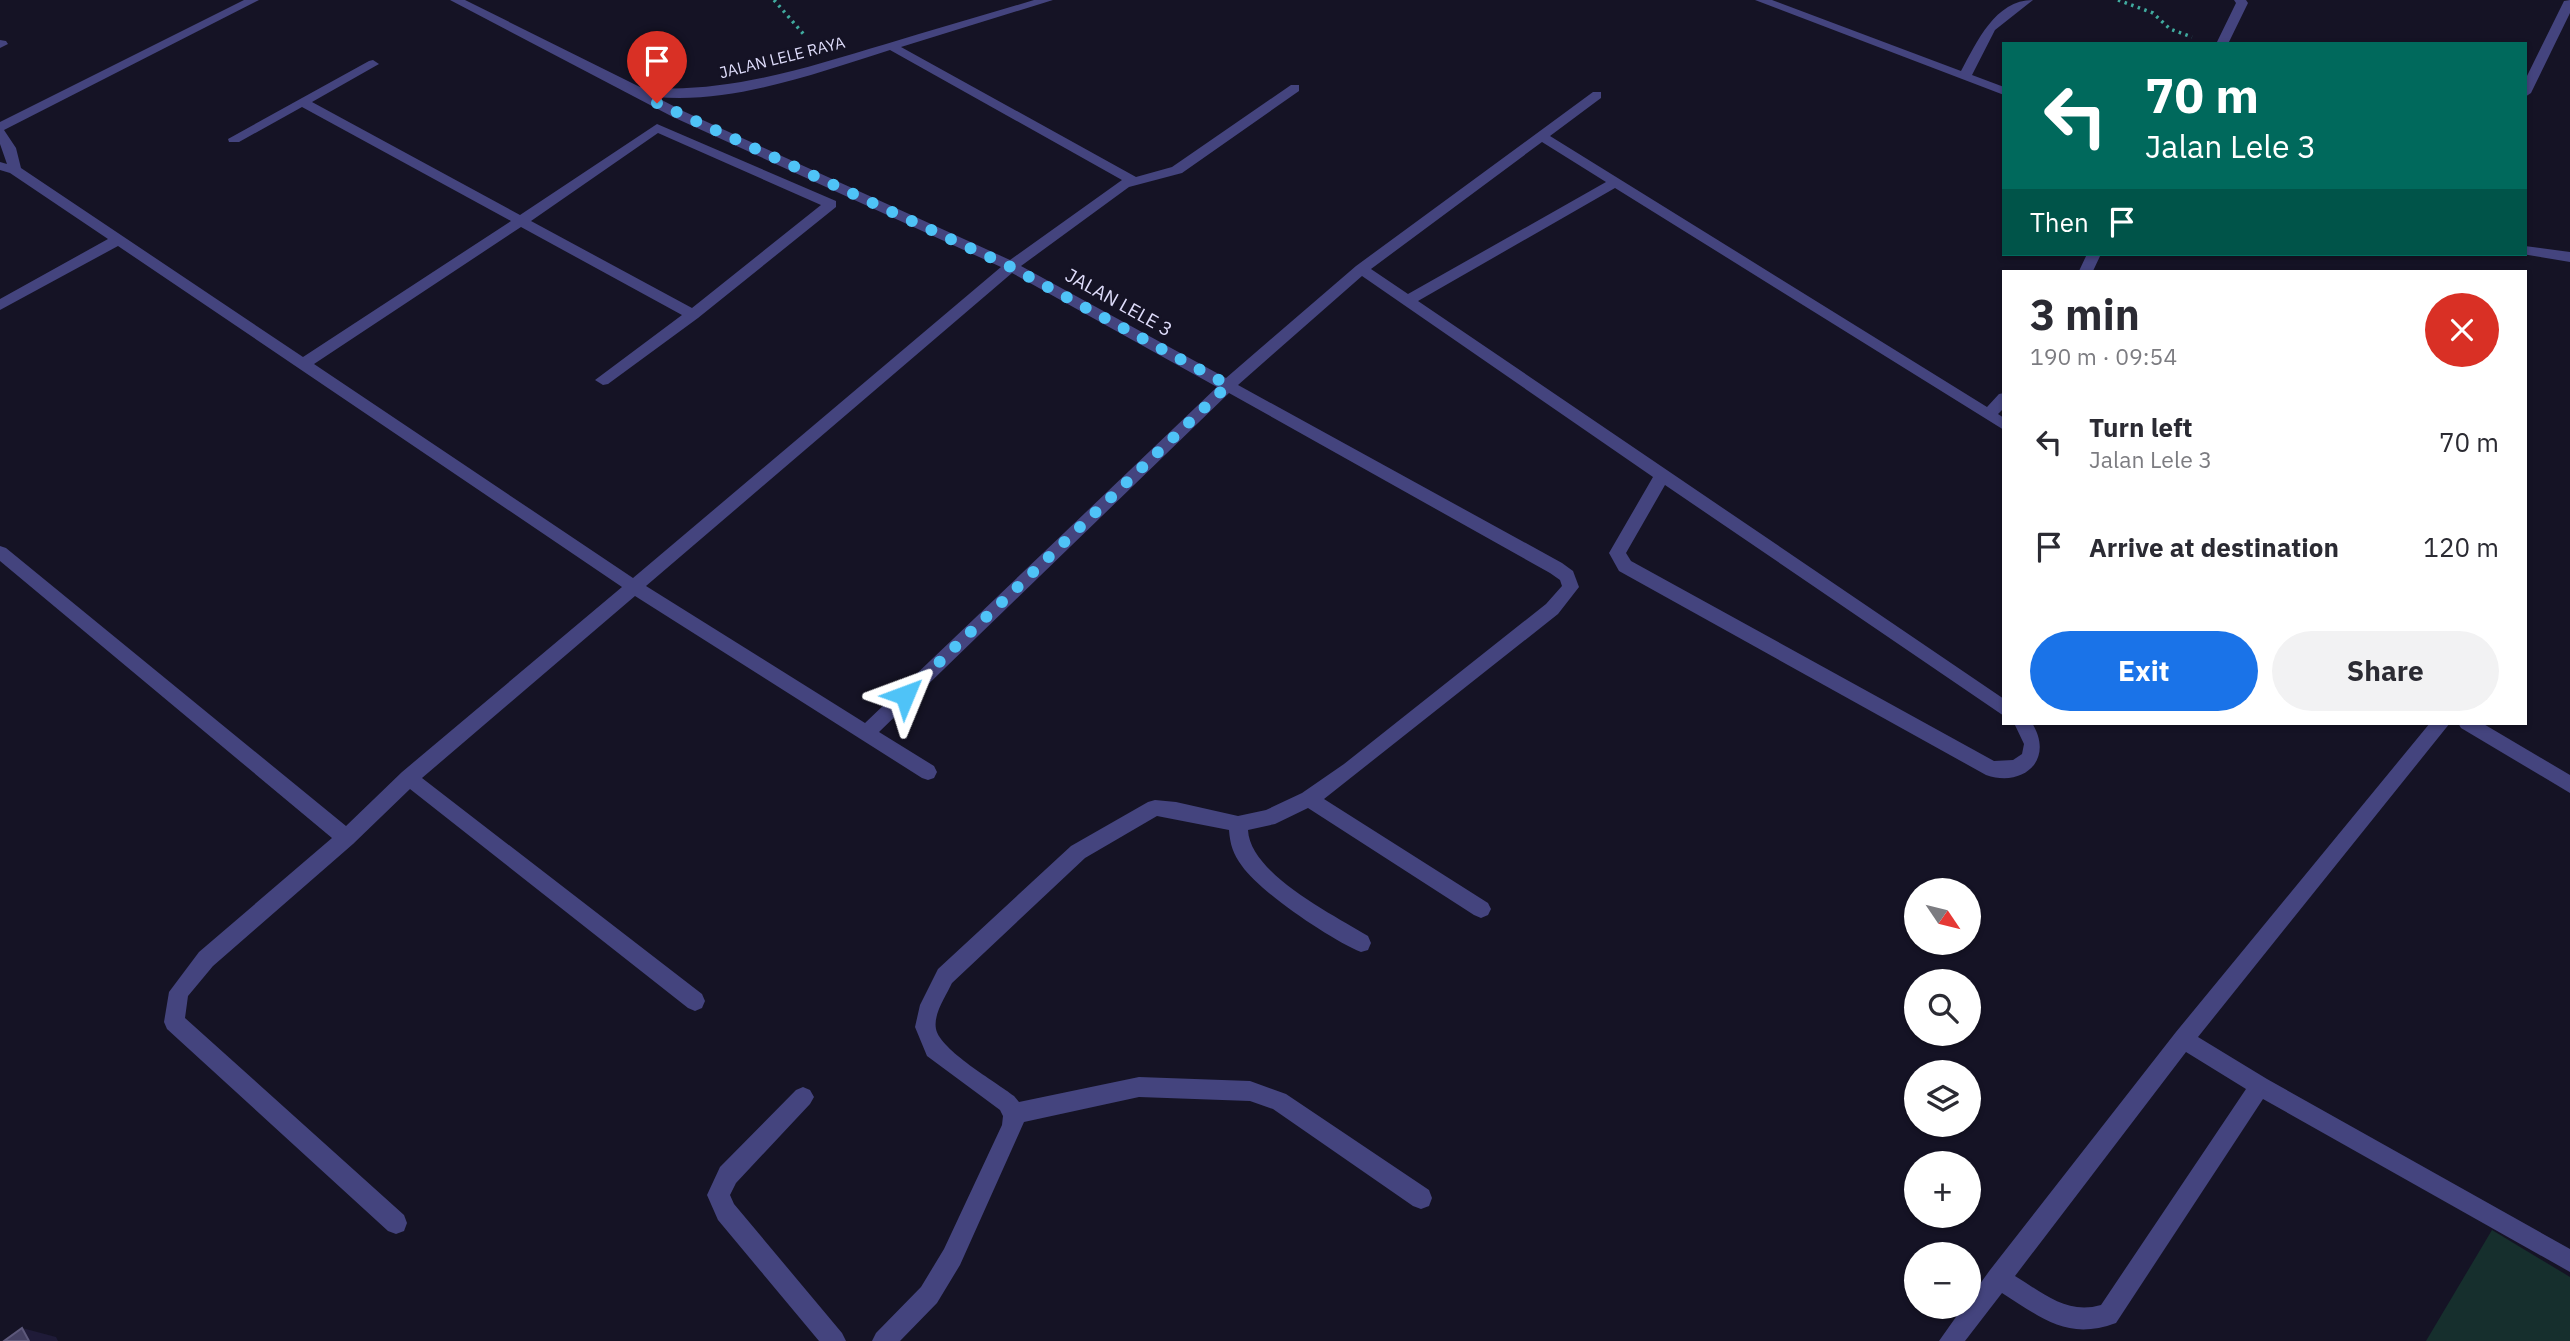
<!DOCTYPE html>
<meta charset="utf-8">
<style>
:root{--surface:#fff;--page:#f2f2f3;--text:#2b2b33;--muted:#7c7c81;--accent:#1a73e8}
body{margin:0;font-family:"IBM Plex Sans",sans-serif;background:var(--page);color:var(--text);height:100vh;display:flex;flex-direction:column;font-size:26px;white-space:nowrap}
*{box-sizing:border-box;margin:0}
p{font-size:23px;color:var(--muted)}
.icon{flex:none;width:38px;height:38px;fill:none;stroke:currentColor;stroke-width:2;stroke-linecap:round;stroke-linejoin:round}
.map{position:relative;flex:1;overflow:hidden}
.details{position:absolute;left:2002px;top:270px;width:525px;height:455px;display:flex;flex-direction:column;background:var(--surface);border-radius:0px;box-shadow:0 2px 5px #0004}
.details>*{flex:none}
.guide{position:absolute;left:2002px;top:42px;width:525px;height:214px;border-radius:0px;box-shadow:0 2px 5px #0004;background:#00695c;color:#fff;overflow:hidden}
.needle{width:46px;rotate:125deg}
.fabs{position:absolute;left:1904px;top:878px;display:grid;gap:14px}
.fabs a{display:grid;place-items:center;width:77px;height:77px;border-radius:50%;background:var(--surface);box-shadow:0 2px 5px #0004;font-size:35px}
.pin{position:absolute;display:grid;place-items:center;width:60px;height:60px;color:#fff;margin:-72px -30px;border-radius:50% 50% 50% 0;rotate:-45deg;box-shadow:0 0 7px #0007}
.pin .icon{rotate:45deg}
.me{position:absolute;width:77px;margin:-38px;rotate:46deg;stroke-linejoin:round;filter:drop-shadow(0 0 5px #0008)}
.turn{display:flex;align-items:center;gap:24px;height:147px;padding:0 28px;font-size:32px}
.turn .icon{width:91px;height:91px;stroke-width:2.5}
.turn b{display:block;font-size:49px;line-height:60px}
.then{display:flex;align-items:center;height:66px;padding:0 28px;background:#0003;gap:14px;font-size:26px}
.round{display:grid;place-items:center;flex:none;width:74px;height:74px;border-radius:37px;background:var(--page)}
.headline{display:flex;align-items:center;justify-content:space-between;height:119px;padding:0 28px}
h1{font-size:42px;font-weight:700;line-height:52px}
.action{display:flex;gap:14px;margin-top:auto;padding:14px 28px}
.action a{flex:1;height:80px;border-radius:42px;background:var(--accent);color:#fff;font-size:28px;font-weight:700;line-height:80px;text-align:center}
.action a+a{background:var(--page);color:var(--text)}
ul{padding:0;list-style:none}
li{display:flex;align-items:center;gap:21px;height:105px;padding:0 28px}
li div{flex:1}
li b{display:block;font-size:26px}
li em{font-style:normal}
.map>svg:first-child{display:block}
.green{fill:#162f2d}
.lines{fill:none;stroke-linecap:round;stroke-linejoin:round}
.path{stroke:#40ab9f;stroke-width:3.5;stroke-dasharray:2.5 4.5;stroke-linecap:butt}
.minor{fill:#44447e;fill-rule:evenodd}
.shaded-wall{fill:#1f1b38}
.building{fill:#454163;stroke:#5d597b;stroke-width:2}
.route{stroke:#4fc3f7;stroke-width:12;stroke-dasharray:0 21.6}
.labels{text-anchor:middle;stroke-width:5;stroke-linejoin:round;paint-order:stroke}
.far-street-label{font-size:16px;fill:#dedcfa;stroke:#151325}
.street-label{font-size:19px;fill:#dedcfa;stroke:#151325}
</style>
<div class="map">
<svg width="2570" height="1341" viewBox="0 0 2570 1341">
<rect width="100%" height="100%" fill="#151325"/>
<path class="green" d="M 2492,1230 L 2570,1277 L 2570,1341 L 2426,1341 Z"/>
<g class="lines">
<path class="path" d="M 774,0 L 806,37
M 2118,0 L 2153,13 L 2170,29 L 2192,37"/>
<path class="minor" d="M 244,0 L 259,0 L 4,130 L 16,148 L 21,168 L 303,357 L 511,221 L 302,107 L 239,142 L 229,142 L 228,139 L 369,61 L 373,60 L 379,64 L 312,102 L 520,215 L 657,124 L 836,201 L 836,207 L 698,318 L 608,384 L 603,385 L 595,380 L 682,315 L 521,227 L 314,364 L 633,578 L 1001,267 L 673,117 L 450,0 L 465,0 L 640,87 C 725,95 805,68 886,44 C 935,29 985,15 1034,0 L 1053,0 L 901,47 L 1136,177 L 1172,167 L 1291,85 L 1299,85 L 1299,91 L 1182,173 L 1129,187 L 1021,266 L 1226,378 L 1356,266 L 1593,92 L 1601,92 L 1601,98 L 1550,136 L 1987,407 L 1999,394 L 2004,393 L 2004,408 L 1998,414 L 2004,418 L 2004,430 L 1615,188 L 1418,301 L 2004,699 L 2004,716 L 1665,485 L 1626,553 L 1631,561 L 1994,761 L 2013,760 L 2022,754 L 2024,744 L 2014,723 L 2032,723 C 2055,760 2023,788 1986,775 L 1619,571 L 1609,553 L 1653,477 L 1362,276 L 1238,385 L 1562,563 L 1573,571 L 1579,587 L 1558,614 L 1324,799 L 1488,903 L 1491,909 L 1488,915 L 1481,918 L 1474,915 L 1308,808 L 1275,824 L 1248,830 C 1250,874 1334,915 1368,936 L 1371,943 L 1368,950 L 1361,952 C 1331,940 1260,892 1242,866 C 1233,854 1230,844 1229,830 L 1157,816 L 1085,858 L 952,983 C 946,996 933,1014 936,1029 C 940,1050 996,1082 1014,1096 L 1019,1102 L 1139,1077 L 1250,1081 L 1286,1094 L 1429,1190 L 1432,1198 L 1429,1206 L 1421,1209 L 1413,1206 L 1273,1109 L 1250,1101 L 1139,1097 L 1024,1122 L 960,1265 L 937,1303 L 900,1341 L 872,1341 L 876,1333 L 921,1287 L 944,1249 L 1002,1125 L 1003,1116 L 1000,1110 L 927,1056 L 915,1027 L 920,1005 L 938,969 L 1071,846 L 1148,802 L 1155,800 L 1176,802 L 1238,816 L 1266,810 L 1302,793 L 1344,764 L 1546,604 L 1562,586 L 1560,580 L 1550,573 L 1229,393 L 879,732 L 934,766 L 937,772 L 934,778 L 928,780 L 922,778 L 635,596 L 422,778 L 702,994 L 705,1001 L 702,1008 L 695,1011 L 688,1008 L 410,789 L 353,844 L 213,966 L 188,996 L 185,1018 L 404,1215 L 407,1223 L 404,1231 L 396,1234 L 388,1231 L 167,1029 L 164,1022 L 169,992 L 199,952 L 332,838 L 0,561 L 0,546 L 6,548 L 346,826 L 402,772 L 622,587 L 118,246 L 0,310 L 0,299 L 108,239 L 10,173 L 0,170 L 0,162 L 7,164 L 0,144 L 0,122 ZM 890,50 L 1122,180 L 1010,260 L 683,111 L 656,97 C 735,104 816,73 890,50 ZM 658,133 L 821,205 L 692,308 L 531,221 ZM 1542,142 L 1606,182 L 1408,294 L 1371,269 ZM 1012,273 L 1217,387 L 865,723 L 646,586 Z
M 1755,0 L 1772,0 L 1961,71 C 1977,42 1995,0 2033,0 L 1995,30 L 1972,75 L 2004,87 L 2004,95 Z
M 2234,0 L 2246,0 L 2248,3 L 2228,44 L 2216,44 L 2236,3 Z
M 2570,0 L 2570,13 L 2531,93 L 2525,97 L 2525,80 L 2564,1 Z
M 0,40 L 6,41 L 8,44 L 0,48 Z
M 2525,246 L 2570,252 L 2570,262 L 2522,254 L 2525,254 Z
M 2087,254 L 2101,254 L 2093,271 L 2079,271 Z
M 2430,723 L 2450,723 L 2198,1037 L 2267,1079 L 2570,1249 L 2570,1272 L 2263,1099 L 2116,1323 C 2067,1341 2042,1318 2002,1293 L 1965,1341 L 1939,1341 L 1963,1307 L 1969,1307 L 1969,1299 L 1990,1270 L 2176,1032 ZM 2186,1052 L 2246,1089 L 2101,1305 C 2067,1315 2043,1293 2015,1276 Z
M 2458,723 L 2482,723 L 2570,775 L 2570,793 L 2461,728 Z
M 803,1087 L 810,1090 L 814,1097 L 810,1104 L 736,1183 L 730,1195 L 734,1204 L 842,1333 L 846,1341 L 819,1341 L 718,1220 L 707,1195 L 720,1167 L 796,1090 Z"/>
</g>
<path class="shaded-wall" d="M 22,1328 L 56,1337 L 58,1341 L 29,1341 Z"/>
<path class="building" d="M 22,1328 L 29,1341 L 4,1341 Z"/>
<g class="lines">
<path class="route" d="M 657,103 L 1011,267 L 1228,385 L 905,695"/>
</g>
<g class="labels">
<g class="far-street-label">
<text transform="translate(782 57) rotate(-14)" y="6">JALAN LELE RAYA</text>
</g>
<g class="street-label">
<text transform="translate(1119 302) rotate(29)" y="7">JALAN LELE 3</text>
</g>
</g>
</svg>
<div class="fabs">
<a><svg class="needle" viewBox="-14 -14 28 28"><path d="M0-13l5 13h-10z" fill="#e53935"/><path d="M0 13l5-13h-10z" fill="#7c7c81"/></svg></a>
<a><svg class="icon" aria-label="search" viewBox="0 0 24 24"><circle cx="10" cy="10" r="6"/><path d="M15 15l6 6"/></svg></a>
<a><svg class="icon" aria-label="layers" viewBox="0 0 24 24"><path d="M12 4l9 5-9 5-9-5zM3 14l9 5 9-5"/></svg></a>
<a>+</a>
<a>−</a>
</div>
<div class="pin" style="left:657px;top:103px;background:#d93025"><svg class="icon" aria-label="arrive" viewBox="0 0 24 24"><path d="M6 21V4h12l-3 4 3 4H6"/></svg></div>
<svg class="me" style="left:905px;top:695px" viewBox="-20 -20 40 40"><path d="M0-17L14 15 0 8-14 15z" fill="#4fc3f7" stroke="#fff" stroke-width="4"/></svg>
<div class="guide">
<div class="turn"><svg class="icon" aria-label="left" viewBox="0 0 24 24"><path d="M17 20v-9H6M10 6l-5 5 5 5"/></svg><div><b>70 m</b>Jalan Lele 3</div></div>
<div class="then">Then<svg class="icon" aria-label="arrive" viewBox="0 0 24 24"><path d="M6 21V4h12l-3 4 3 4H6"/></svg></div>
</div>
<section class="details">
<div class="headline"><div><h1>3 min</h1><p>190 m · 09:54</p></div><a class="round" style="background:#d93025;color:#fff"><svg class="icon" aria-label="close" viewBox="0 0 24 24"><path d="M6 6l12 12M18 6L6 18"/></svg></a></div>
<ul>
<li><svg class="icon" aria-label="left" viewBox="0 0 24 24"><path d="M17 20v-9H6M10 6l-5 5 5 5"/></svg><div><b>Turn left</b><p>Jalan Lele 3</p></div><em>70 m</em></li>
<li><svg class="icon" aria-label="arrive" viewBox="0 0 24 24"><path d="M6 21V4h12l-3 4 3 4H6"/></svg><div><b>Arrive at destination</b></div><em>120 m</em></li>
</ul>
<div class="action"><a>Exit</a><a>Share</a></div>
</section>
</div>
